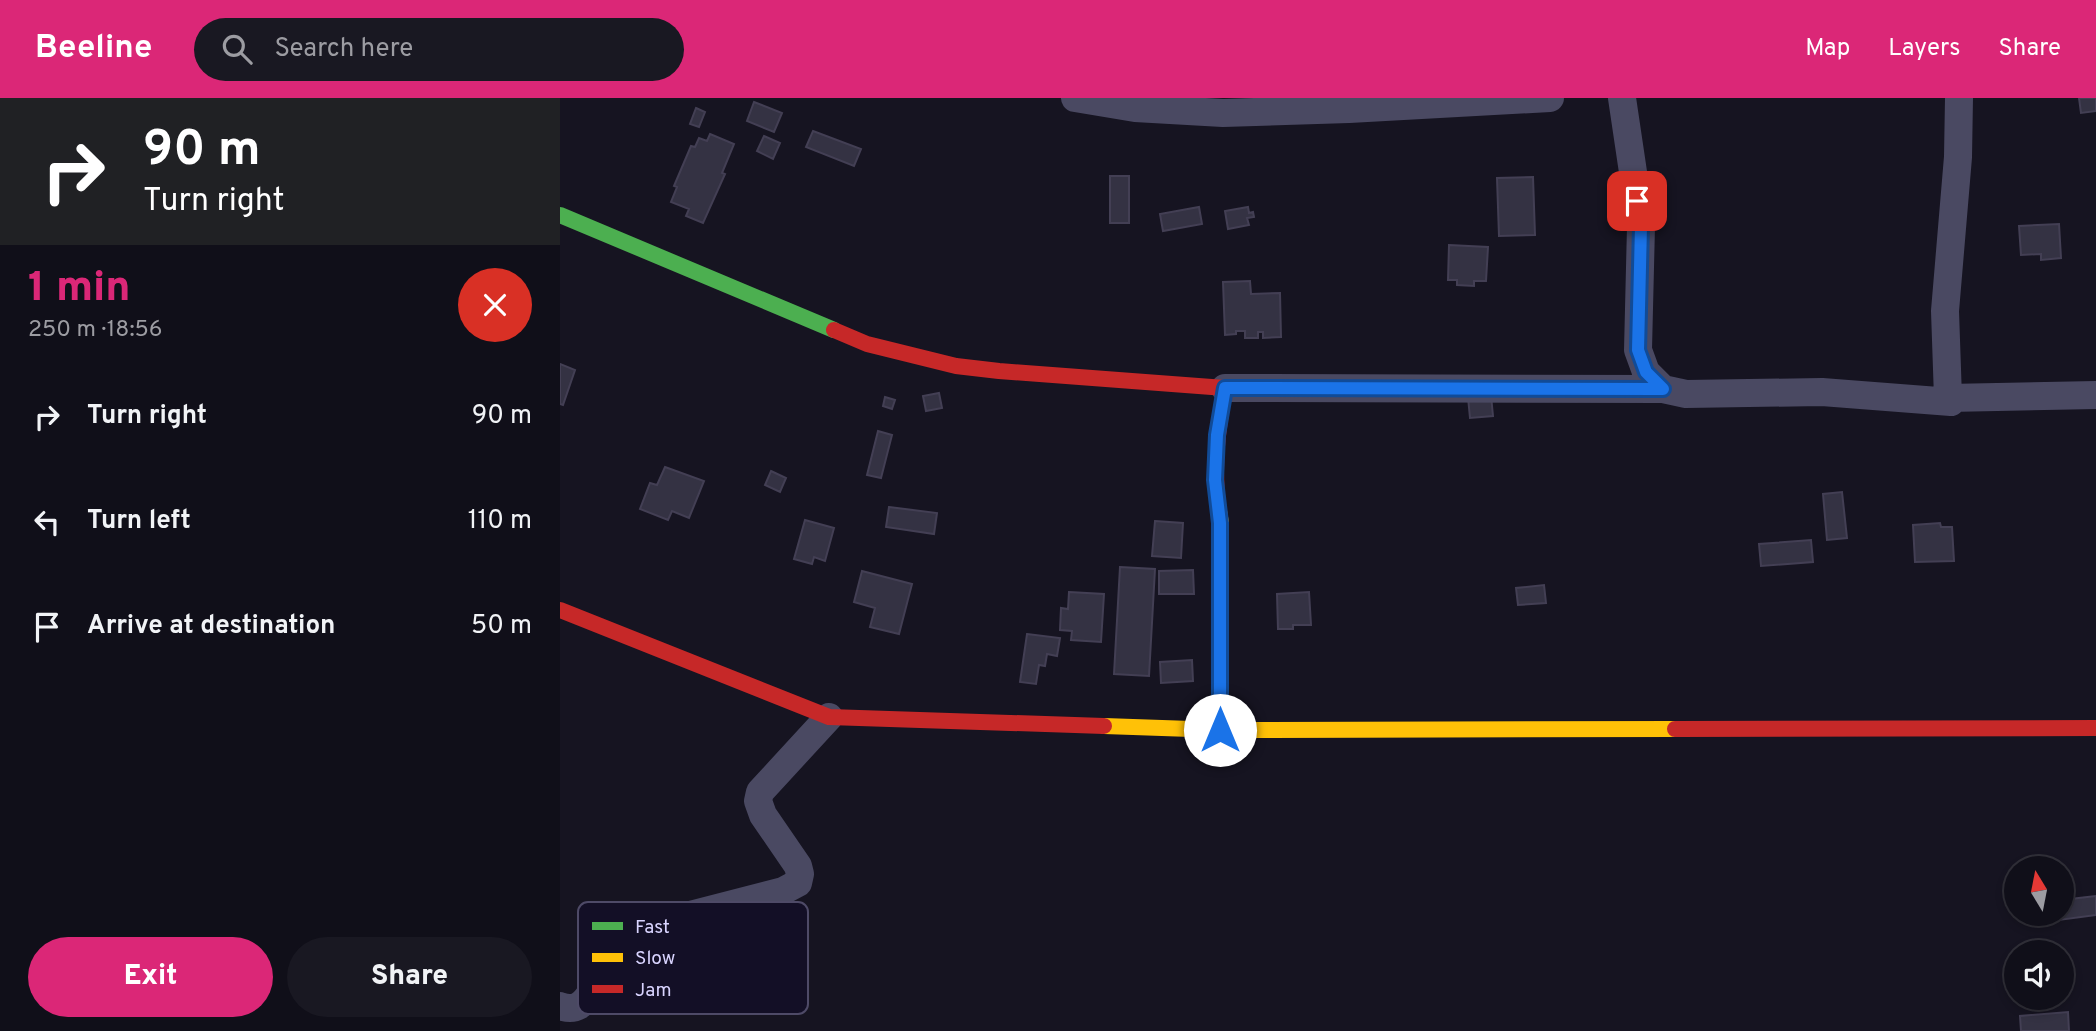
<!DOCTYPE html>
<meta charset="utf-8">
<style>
:root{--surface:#100f19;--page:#191822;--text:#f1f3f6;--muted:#9c9ca2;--line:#302f38;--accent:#db2777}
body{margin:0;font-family:Overpass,sans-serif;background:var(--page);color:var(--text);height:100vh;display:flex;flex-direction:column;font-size:26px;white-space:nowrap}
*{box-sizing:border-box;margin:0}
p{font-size:23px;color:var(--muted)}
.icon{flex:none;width:38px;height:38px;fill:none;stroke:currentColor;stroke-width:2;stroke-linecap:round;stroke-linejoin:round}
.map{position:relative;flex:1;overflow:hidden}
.details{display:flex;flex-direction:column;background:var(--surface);width:560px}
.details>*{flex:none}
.hud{background:#202124;color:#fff;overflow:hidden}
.needle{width:46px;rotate:350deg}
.controls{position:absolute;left:1444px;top:758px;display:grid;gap:14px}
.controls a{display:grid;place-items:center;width:70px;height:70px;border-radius:50%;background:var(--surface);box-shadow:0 4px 10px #0003,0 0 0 2px var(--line);font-size:35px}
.pin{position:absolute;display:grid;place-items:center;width:60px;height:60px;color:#fff;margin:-30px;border-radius:14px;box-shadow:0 4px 10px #0006}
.me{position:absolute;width:77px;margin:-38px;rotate:0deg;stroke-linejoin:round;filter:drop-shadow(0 0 5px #0008)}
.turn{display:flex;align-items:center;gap:24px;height:147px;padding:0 28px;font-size:32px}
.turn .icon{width:91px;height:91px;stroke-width:2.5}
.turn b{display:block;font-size:49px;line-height:60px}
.round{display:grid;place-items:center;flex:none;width:74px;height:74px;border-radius:37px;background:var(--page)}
.overview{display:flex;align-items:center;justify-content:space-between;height:119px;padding:0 28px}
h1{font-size:42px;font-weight:800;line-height:52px;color:var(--accent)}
.primary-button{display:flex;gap:14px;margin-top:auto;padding:14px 28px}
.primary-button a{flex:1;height:80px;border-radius:42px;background:var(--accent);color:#fff;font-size:28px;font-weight:800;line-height:80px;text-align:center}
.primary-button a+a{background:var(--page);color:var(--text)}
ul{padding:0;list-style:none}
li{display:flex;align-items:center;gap:21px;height:105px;padding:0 28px}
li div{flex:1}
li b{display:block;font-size:26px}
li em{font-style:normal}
header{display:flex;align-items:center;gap:42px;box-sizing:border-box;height:98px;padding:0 35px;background:var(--accent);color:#fff}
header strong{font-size:33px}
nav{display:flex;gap:38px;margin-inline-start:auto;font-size:24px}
.search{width:490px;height:63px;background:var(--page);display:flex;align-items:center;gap:18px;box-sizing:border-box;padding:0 24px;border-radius:38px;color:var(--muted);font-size:26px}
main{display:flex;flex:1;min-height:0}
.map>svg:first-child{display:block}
.building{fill:#343243;stroke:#433f54;stroke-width:2}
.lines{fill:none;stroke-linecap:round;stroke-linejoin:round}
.street{stroke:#4a4962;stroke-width:28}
.fast{stroke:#4caf50;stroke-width:16}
.slow{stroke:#ffc107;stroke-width:16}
.jam{stroke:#c62828;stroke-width:16}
.route-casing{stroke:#114b97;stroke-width:18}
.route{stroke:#1a73e8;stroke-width:12}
.key{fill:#130f26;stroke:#4e4a67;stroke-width:2}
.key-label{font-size:19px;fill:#d9d4ff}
</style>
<header>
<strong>Beeline</strong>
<div class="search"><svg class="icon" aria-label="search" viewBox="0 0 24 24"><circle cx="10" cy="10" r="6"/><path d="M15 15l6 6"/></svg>Search here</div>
<nav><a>Map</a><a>Layers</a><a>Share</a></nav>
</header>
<main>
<section class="details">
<div class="hud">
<div class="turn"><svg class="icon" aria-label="right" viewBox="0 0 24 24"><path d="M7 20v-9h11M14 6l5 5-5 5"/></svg><div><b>90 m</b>Turn right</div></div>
</div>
<div class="overview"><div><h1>1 min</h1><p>250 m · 18:56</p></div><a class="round" style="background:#d93025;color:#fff"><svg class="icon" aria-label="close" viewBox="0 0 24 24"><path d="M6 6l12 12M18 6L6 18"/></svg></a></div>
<ul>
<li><svg class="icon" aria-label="right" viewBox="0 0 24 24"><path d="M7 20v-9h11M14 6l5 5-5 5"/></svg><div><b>Turn right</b></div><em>90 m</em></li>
<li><svg class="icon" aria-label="left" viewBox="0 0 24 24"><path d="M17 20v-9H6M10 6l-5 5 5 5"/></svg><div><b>Turn left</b></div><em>110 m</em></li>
<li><svg class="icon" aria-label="arrive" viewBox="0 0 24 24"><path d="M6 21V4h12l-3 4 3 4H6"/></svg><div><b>Arrive at destination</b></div><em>50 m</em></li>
</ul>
<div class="primary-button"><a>Exit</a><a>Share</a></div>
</section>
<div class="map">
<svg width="1536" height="933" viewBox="0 0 1536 933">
<rect width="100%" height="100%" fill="#161421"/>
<path class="building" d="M 1519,0 L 1536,0 L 1536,13 L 1521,15 Z
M 194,4 L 222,15 L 214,34 L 187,23 Z
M 136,10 L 145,14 L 139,29 L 130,26 Z
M 253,33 L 301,51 L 294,68 L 246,49 Z
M 150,36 L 174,46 L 162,75 L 165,76 L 143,125 L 126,118 L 129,111 L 111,104 L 117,89 L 114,88 L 131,48 L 135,49 L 139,40 L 147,43 Z
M 204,38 L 220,45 L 213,61 L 197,53 Z
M 550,78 L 569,78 L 569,125 L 550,125 Z
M 973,79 L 975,137 L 939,138 L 937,80 Z
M 639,109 L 642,126 L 603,133 L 600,116 Z
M 688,109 L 689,115 L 693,114 L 694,119 L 687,120 L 689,127 L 668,131 L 665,113 Z
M 1499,126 L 1501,160 L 1481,162 L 1481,156 L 1461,157 L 1459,128 Z
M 889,147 L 928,149 L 926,183 L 914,183 L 914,188 L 897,187 L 897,182 L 888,182 Z
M 690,183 L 691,196 L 720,195 L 721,239 L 703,240 L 703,234 L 698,234 L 698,240 L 685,240 L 685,233 L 676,233 L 676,236 L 665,237 L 663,184 Z
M 0,266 L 15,272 L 3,307 L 0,306 Z
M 930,287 L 933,318 L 910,320 L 907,289 Z
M 379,295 L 382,310 L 366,313 L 363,298 Z
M 325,299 L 335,302 L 332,311 L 323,308 Z
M 318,333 L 332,337 L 321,380 L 307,377 Z
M 105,369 L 144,383 L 129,420 L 112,413 L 108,422 L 80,411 L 90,385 L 97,387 Z
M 211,373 L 226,380 L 220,394 L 205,387 Z
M 1282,394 L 1287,440 L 1267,442 L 1263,396 Z
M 329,409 L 377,415 L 374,436 L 326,429 Z
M 245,422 L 274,430 L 265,463 L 254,459 L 252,466 L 234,461 Z
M 595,423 L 623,425 L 621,460 L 592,458 Z
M 1380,425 L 1381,429 L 1392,429 L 1394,463 L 1355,464 L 1353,427 Z
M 1251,442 L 1253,464 L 1201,468 L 1199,446 Z
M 560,469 L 595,471 L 589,578 L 554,576 Z
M 633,472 L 634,496 L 599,496 L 599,473 Z
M 302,473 L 352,486 L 339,536 L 310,529 L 315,510 L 294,504 Z
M 984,487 L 986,505 L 958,507 L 956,490 Z
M 509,494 L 544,496 L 541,544 L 511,542 L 512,533 L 500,532 L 501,510 L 508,511 Z
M 749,494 L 751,527 L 733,527 L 733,531 L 718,531 L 717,496 Z
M 467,536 L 500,540 L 497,558 L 487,556 L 485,568 L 479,567 L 476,586 L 460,584 Z
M 632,562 L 633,583 L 601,585 L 600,564 Z
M 1536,798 L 1536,817 L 1499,822 L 1498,816 L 1502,816 L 1502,802 Z
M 1508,914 L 1509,933 L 1461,933 L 1460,918 Z"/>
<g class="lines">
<path class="street" d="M 515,0 L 575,10 L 663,15 L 789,11 L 990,0
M 1062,0 L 1081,128 L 1078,252 L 1086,274 L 1103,291 L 1126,296 L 1262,294 L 1391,304 L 1388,300 L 1536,297
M 665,290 L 1103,291
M 1388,300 L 1385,213 L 1398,59 L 1399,0
M 0,908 C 16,914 24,906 32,893 L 130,817 L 223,793 L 238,785 L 240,776 L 238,768 L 203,717 L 198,703 L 200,694 L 269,619"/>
<path class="fast" d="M 0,117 L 274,232"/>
<path class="slow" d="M 658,407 L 661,425 L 660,632
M 544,628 L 660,632 L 1115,631"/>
<path class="jam" d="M 274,232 L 307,246 L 396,268 L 439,273 L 665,290 C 658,330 653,367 658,407
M 0,512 L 269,619 L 544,628
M 1115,631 L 1536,630"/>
</g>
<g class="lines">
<defs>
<path id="route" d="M 660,632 L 660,425 L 655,382 L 657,337 L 665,290 L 1103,291 L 1086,274 L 1078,252 L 1081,128 L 1077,103"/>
</defs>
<use href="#route" class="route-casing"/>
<use href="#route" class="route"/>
</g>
<rect x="18" y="804" width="230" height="112" rx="10" class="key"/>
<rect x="32" y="824" width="31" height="8" fill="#4caf50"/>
<rect x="32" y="855" width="31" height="9" fill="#ffc107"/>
<rect x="32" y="887" width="31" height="8" fill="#c62828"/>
<g class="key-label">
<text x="75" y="835">Fast</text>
<text x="75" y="866">Slow</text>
<text x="75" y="898">Jam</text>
</g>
</svg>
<div class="controls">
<a><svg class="needle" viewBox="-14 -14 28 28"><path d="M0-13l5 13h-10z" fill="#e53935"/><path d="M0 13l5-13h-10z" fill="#9c9ca2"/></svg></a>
<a><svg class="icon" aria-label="sound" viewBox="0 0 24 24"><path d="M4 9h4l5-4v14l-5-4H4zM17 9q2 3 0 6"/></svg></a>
</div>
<div class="pin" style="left:1077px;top:103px;background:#d93025"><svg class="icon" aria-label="arrive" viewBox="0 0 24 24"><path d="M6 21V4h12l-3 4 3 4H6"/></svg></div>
<svg class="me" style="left:660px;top:632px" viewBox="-20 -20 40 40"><circle r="19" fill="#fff"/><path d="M0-13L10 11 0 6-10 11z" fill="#1a73e8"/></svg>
</div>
</main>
